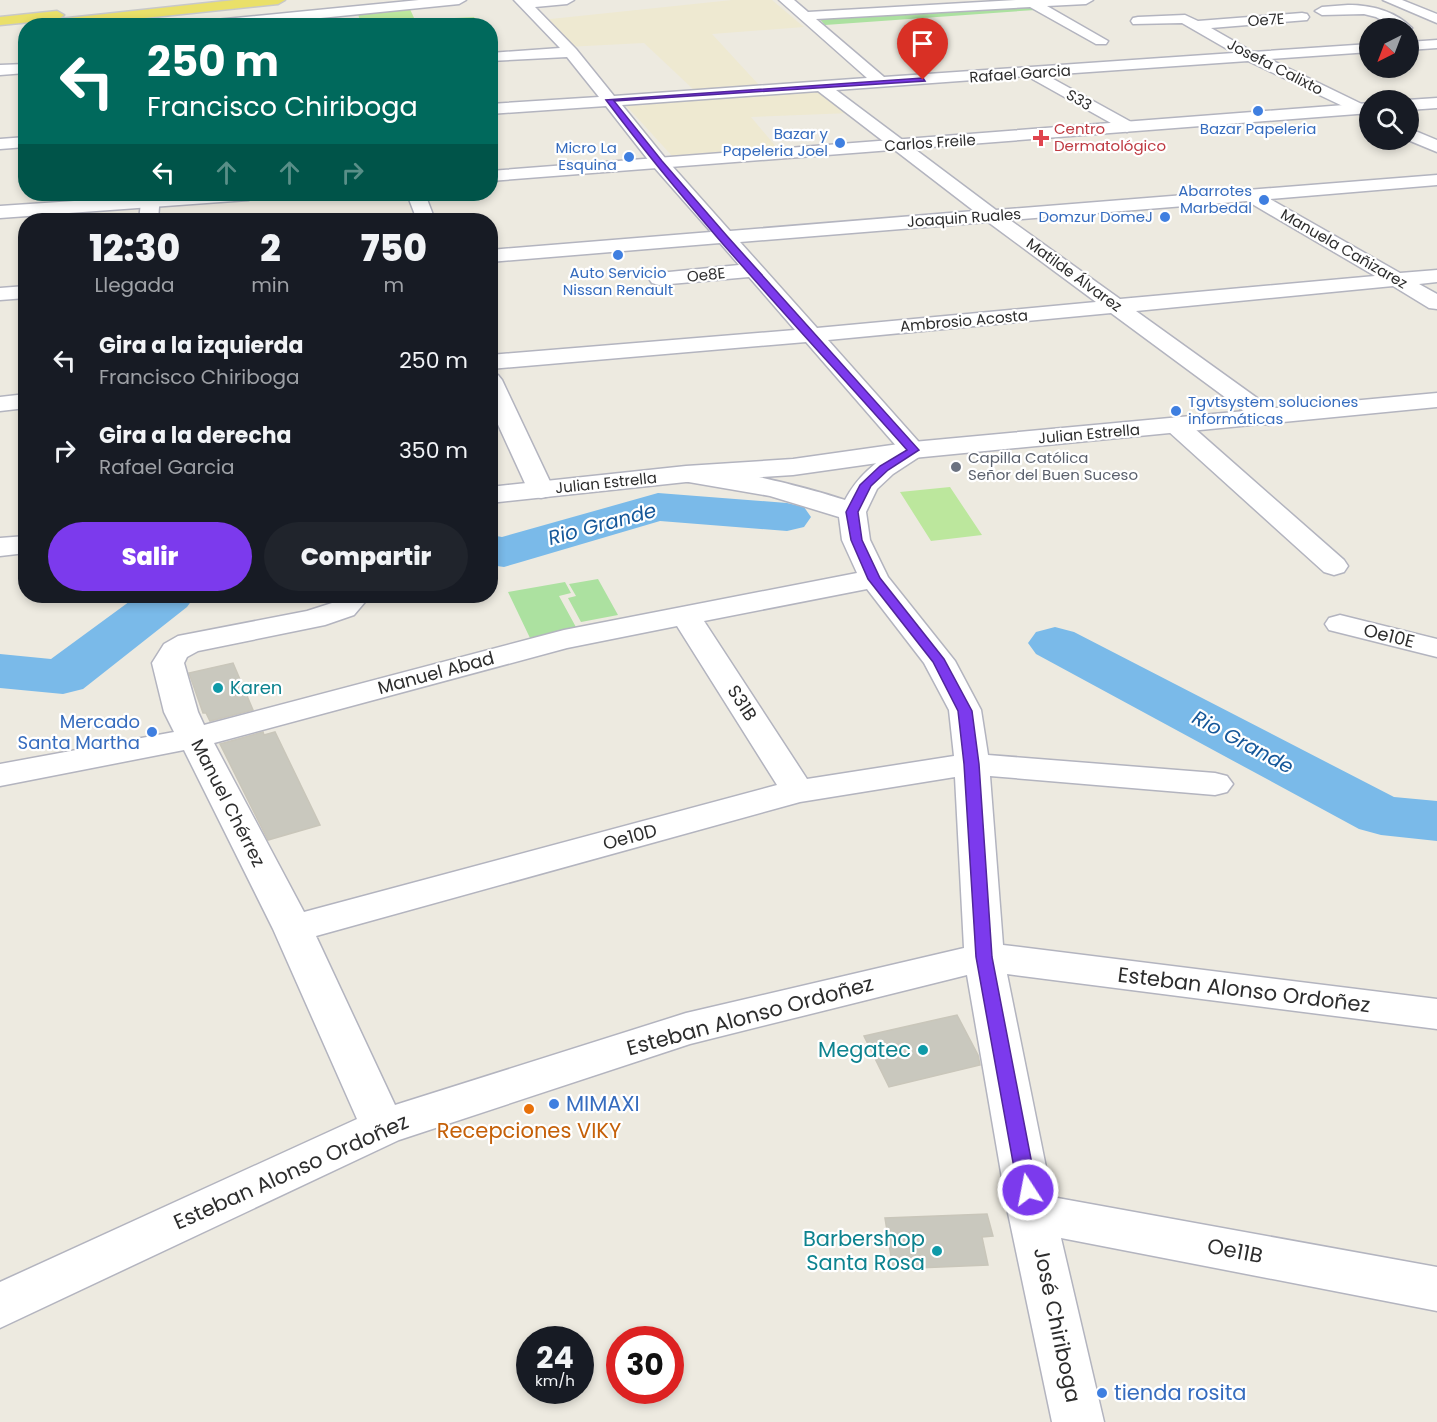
<!DOCTYPE html>
<html lang="es">
<meta charset="utf-8">
<style>
:root{--surface:#171b24;--page:#20242c;--text:#f1f3f6;--muted:#9ea1a6;--accent:#7c3aed}
body{margin:0;font-family:Poppins,sans-serif;background:var(--page);color:var(--text);height:100vh;display:flex;flex-direction:column;font-size:22px;white-space:nowrap}
*{box-sizing:border-box;margin:0}
p{font-size:20px;color:var(--muted)}
.icon{flex:none;width:33px;height:33px;fill:none;stroke:currentColor;stroke-width:2;stroke-linecap:round;stroke-linejoin:round}
.map{position:relative;flex:1;overflow:hidden}
.sheet{position:absolute;left:18px;top:213px;width:480px;height:390px;display:flex;flex-direction:column;background:var(--surface);border-radius:24px;box-shadow:0 3px 9px #0003}
.sheet>*{flex:none}
.top-card{position:absolute;left:18px;top:18px;width:480px;height:183px;border-radius:24px;box-shadow:0 3px 9px #0003;background:#00695c;color:#fff;overflow:hidden}
.needle{width:39px;rotate:222deg}
.tools{position:absolute;left:1359px;top:18px;display:grid;gap:12px}
.tools a{display:grid;place-items:center;width:60px;height:60px;border-radius:50%;background:var(--surface);box-shadow:0 3px 9px #0003;font-size:30px}
.speed{position:absolute;left:516px;top:1326px;display:flex;gap:12px;font-size:30px;font-weight:700;text-align:center}
.speed>*{display:grid;place-content:center;width:78px;height:78px;border-radius:50%;background:var(--surface);box-shadow:0 3px 9px #0003;line-height:1}
.speed small{font-size:15px;font-weight:400}
.speed .limit{border:9px solid #d22;background:#fff;color:#111}
.pin{position:absolute;display:grid;place-items:center;width:51px;height:51px;color:#fff;margin:-62px -26px;border-radius:50% 50% 50% 0;rotate:-45deg;box-shadow:0 0 6px #0007}
.pin .icon{rotate:45deg}
.me{position:absolute;width:66px;margin:-33px;rotate:349deg;stroke-linejoin:round;filter:drop-shadow(0 0 4px #0008)}
.turn{display:flex;align-items:center;gap:21px;height:126px;padding:0 30px;font-size:27px}
.turn .icon{width:78px;height:78px;stroke-width:2.5}
.turn b{display:block;font-size:42px;line-height:51px}
.lanes{display:flex;align-items:center;height:57px;padding:0 30px;background:#0003;justify-content:center;gap:30px;direction:ltr}
.lanes .off{opacity:.35}
.eta{display:flex;justify-content:space-evenly;align-items:center;height:102px;text-align:center}
.eta b{font-size:36px;font-weight:800;line-height:42px}
.action{display:flex;gap:12px;margin-top:auto;padding:12px 30px}
.action a{flex:1;height:69px;border-radius:36px;background:var(--accent);color:#fff;font-size:24px;font-weight:800;line-height:69px;text-align:center}
.action a+a{background:var(--page);color:var(--text)}
ul{padding:0;list-style:none}
li{display:flex;align-items:center;gap:18px;height:90px;padding:0 30px}
li div{flex:1}
li b{display:block;font-size:22px}
li em{font-style:normal}
.map>svg:first-child{display:block}
.education{fill:#eee9d1}
.green{fill:#ace1a0}
.pitch{fill:#bce79d}
.lines{fill:none;stroke-linecap:round;stroke-linejoin:round}
.river{fill:#7abae9;fill-rule:evenodd}
.building{fill:#c9c8be;stroke:#c9c6ba;stroke-width:1.5}
.street-casing{stroke:#b3b4bf;stroke-width:3}
.secondary-casing{stroke:#b3b4bf;stroke-width:3}
.primary-casing{stroke:#c8c8c8;stroke-width:3}
.street{fill:#fff;fill-rule:evenodd}
.secondary{fill:#fff;fill-rule:evenodd}
.primary{fill:#eae069;fill-rule:evenodd}
.route{fill:#7c3aed;stroke:#51269a;stroke-width:1.5}
.shop-dot{fill:#3f7fe0;stroke:#fff;stroke-width:2}
.health-dot{fill:#e0444e;stroke:#fff;stroke-width:2}
.worship-dot{fill:#6b7280;stroke:#fff;stroke-width:2}
.culture-dot{fill:#0f9aa8;stroke:#fff;stroke-width:2}
.food-dot{fill:#e8710a;stroke:#fff;stroke-width:2}
.labels{text-anchor:middle;stroke-width:4.5;stroke-linejoin:round;paint-order:stroke}
.far-street-label{font-size:15px;fill:#2d2d2d;stroke:#fff}
.far-health-label{font-size:15px;fill:#be3a42;stroke:#fff;text-anchor:start}
.far-shop-label{font-size:15px;fill:#366cbe;stroke:#fff;text-anchor:end}
.far-worship-label{font-size:15px;fill:#5b616d;stroke:#fff;text-anchor:start}
.street-label{font-size:18px;fill:#2d2d2d;stroke:#fff}
.culture-label{font-size:18px;fill:#0d838f;stroke:#fff;text-anchor:start}
.shop-label{font-size:18px;fill:#366cbe;stroke:#fff;text-anchor:end}
.water-label{font-size:20px;font-style:italic;fill:#155799;stroke:#fff}
.near-street-label{font-size:21px;fill:#2d2d2d;stroke:#fff}
.near-culture-label{font-size:21px;fill:#0d838f;stroke:#fff;text-anchor:end}
.near-shop-label{font-size:21px;fill:#366cbe;stroke:#fff;text-anchor:start}
.near-food-label{font-size:21px;fill:#c56008;stroke:#fff}
</style>
<div class="map">
<svg width="1437" height="1422" viewBox="0 0 1437 1422">
<rect width="100%" height="100%" fill="#edeae0"/>
<path class="education" d="M 732,0 L 772,0 L 804,27 L 712,34 L 759,85 L 695,91 L 644,43 L 566,47 L 541,20 Z
M 817,86 L 851,113 L 751,117 L 778,149 L 674,158 L 620,99 Z"/>
<path class="green" d="M 1025,3 L 1035,10 L 825,25 L 816,15 Z
M 598,579 L 618,615 L 581,622 L 568,598 L 576,596 L 569,584 Z
M 565,582 L 571,593 L 559,596 L 577,629 L 530,638 L 508,592 Z"/>
<path class="pitch" d="M 409,7 L 415,20 L 474,17 L 478,25 L 361,25 L 357,10 Z
M 950,487 L 982,535 L 931,541 L 900,492 Z"/>
<g class="lines">
<path class="river" d="M 658,493 L 787,503 L 804,507 L 811,517 L 804,527 L 787,531 L 660,521 L 521,562 L 504,567 L 490,565 L 490,535 L 502,537 Z
M 137,596 L 195,596 L 187,607 L 83,689 L 63,694 L 0,688 L 0,654 L 51,659 Z
M 1055,627 L 1074,632 L 1394,797 L 1437,801 L 1437,841 L 1381,835 L 1359,829 L 1036,654 L 1028,643 L 1036,632 Z"/>
</g>
<path class="building" d="M 233,663 L 253,710 L 210,721 L 206,713 L 203,713 L 189,673 Z
M 263,732 L 264,735 L 275,732 L 320,825 L 268,840 L 220,744 Z
M 957,1015 L 978,1055 L 980,1065 L 889,1087 L 864,1036 Z
M 987,1214 L 993,1236 L 982,1237 L 988,1265 L 893,1269 L 885,1218 Z"/>
<g class="lines">
<defs>
<path id="street" d="M 419,0 L 466,0 L 459,4 L 242,26 L 188,26 L 195,22 Z
M 514,0 L 574,0 L 567,4 L 535,7 L 576,49 L 614,96 L 867,78 L 779,0 L 794,0 L 808,12 L 1016,0 L 1093,0 L 1086,4 L 1047,6 L 1108,41 L 1106,44 L 1096,44 L 1030,7 L 816,19 L 884,77 L 1234,53 L 1182,23 L 1133,24 L 1131,21 L 1133,18 L 1138,17 L 1185,15 L 1198,21 L 1302,13 L 1307,14 L 1309,17 L 1307,20 L 1211,28 L 1253,52 L 1370,44 L 1370,52 L 1269,59 L 1370,108 L 1370,119 L 1248,61 L 1046,75 L 1133,123 L 1135,127 L 1127,132 L 1027,76 L 836,90 L 996,210 L 1437,175 L 1437,185 L 1270,199 L 1400,273 L 1437,270 L 1437,282 L 1419,284 L 1437,294 L 1437,309 L 1429,308 L 1393,286 L 1136,311 L 1278,413 L 1281,418 L 1278,423 L 1269,425 L 1260,423 L 1111,313 L 828,340 L 926,450 L 922,455 L 893,474 L 877,489 L 866,512 L 870,540 L 888,577 L 955,661 L 981,710 L 988,755 L 1215,773 L 1227,776 L 1233,784 L 1227,792 L 1215,795 L 990,776 L 1003,945 L 1437,999 L 1437,1029 L 1007,974 L 1052,1197 L 1437,1267 L 1437,1311 L 1061,1238 L 1104,1422 L 1052,1422 L 1008,1213 L 967,975 L 690,1044 L 399,1140 L 0,1328 L 0,1282 L 357,1119 L 273,929 L 184,750 L 0,786 L 0,764 L 174,732 L 164,712 L 152,663 L 164,644 L 178,636 L 307,611 L 332,603 L 339,596 L 370,596 L 354,615 L 325,625 L 198,651 L 187,657 L 184,663 L 198,712 L 204,725 L 564,630 L 857,573 L 842,540 L 839,517 L 770,496 L 677,480 L 673,474 L 677,468 C 708,461 812,489 845,500 C 858,476 874,463 898,448 L 806,342 L 490,369 L 490,355 L 795,330 L 749,277 L 659,285 L 652,283 L 649,279 L 652,275 L 659,273 L 739,265 L 720,243 L 490,262 L 490,250 L 711,232 L 653,166 L 606,106 L 490,114 L 490,104 L 599,97 L 567,57 L 490,61 L 490,53 L 560,48 ZM 818,91 L 974,211 L 730,231 L 665,158 L 622,105 ZM 1247,201 L 1375,276 L 1120,299 L 1010,220 ZM 988,222 L 1096,302 L 817,328 L 740,242 ZM 867,589 L 924,663 L 949,710 L 954,756 L 807,779 L 704,621 ZM 677,626 L 777,785 L 304,912 L 214,743 L 567,648 ZM 955,777 L 964,948 L 686,1013 L 395,1105 L 316,936 L 800,802 Z
M 1383,0 L 1402,0 L 1437,14 L 1437,23 Z
M 1348,5 C 1371,5 1395,11 1412,28 L 1408,31 L 1408,28 L 1395,28 L 1376,17 L 1364,14 L 1322,15 L 1315,11 L 1322,7 Z
M 1437,40 L 1437,48 L 1408,50 L 1408,42 Z
M 26,64 L 26,73 L 0,75 L 0,65 Z
M 1408,128 L 1437,140 L 1437,152 L 1408,140 Z
M 26,137 L 26,147 L 0,149 L 0,139 Z
M 142,194 L 160,194 L 158,220 L 139,220 Z
M 407,194 L 425,194 L 435,220 L 417,220 Z
M 26,286 L 26,298 L 0,300 L 0,288 Z
M 490,373 L 498,375 L 502,380 L 554,490 L 550,496 L 541,498 L 532,496 L 528,490 L 490,407 Z
M 26,394 L 26,408 L 0,411 L 0,397 Z
M 1177,418 L 1186,421 L 1344,560 L 1348,566 L 1344,572 L 1334,575 L 1324,572 L 1168,431 L 1164,426 L 1168,421 Z
M 1340,615 L 1437,639 L 1437,657 L 1329,630 L 1325,624 L 1329,618 Z"/>
<path id="secondary" d="M 1437,98 L 1437,108 L 1408,110 L 1407,100 Z
M 1370,103 L 1370,113 L 490,181 L 490,171 Z
M 178,194 L 257,194 L 255,198 L 248,200 L 0,218 L 0,206 Z
M 1437,393 L 1437,407 L 913,458 L 793,475 L 686,482 L 490,503 L 490,487 L 686,466 L 793,459 L 913,442 Z
M 26,536 L 26,553 L 0,556 L 0,538 Z"/>
<path id="primary" d="M 235,0 L 285,0 L 278,4 L 68,26 L 28,26 L 30,23 L 51,20 L 0,25 L 0,17 L 57,11 L 64,15 L 59,19 Z"/>
</defs>
<use href="#street" class="street-casing"/>
<use href="#secondary" class="secondary-casing"/>
<use href="#primary" class="primary-casing"/>
<use href="#street" class="street"/>
<use href="#secondary" class="secondary"/>
<use href="#primary" class="primary"/>
</g>
<path class="route" d="M 923,78 L 925,81 L 614,101 L 662,161 L 727,236 L 919,450 L 888,470 L 871,486 L 858,512 L 862,540 L 880,578 L 944,659 L 972,711 L 979,764 L 992,957 L 1037,1190 L 1035,1195 L 1028,1198 L 1021,1195 L 1018,1190 L 976,957 L 964,764 L 958,711 L 933,662 L 868,579 L 851,540 L 846,512 L 860,485 L 880,466 L 907,450 C 805,335 698,223 606,100 Z"/>
<g class="shop-dot">
<circle cx="1258" cy="111" r="6"/>
<circle cx="840" cy="143" r="6"/>
<circle cx="629" cy="157" r="6"/>
<circle cx="1264" cy="200" r="6"/>
<circle cx="1165" cy="217" r="6"/>
<circle cx="618" cy="255" r="6"/>
<circle cx="1176" cy="411" r="6"/>
<circle cx="152" cy="732" r="6"/>
<circle cx="554" cy="1104" r="6"/>
<circle cx="1102" cy="1393" r="6"/>
</g>
<path class="health-dot" d="M1038 129h6v6h6v6h-6v6h-6v-6h-6v-6h6z"/>
<circle class="worship-dot" cx="956" cy="467" r="6"/>
<g class="culture-dot">
<circle cx="218" cy="688" r="6"/>
<circle cx="923" cy="1050" r="6"/>
<circle cx="937" cy="1251" r="6"/>
</g>
<circle class="food-dot" cx="529" cy="1109" r="6"/>
<g class="labels">
<g class="far-street-label">
<text transform="translate(1266 20) rotate(-4)" y="5">Oe7E</text>
<text transform="translate(1275 67) rotate(27)" y="5">Josefa Calixto</text>
<text transform="translate(1020 74) rotate(-4)" y="5">Rafael Garcia</text>
<text transform="translate(1079 100) rotate(30)" y="5">S33</text>
<text transform="translate(930 143) rotate(-4)" y="5">Carlos Freile</text>
<text transform="translate(964 218) rotate(-4)" y="5">Joaquin Ruales</text>
<text transform="translate(1344 249) rotate(30)" y="5">Manuela Cañizarez</text>
<text transform="translate(706 275) rotate(-6)" y="5">Oe8E</text>
<text transform="translate(1074 275) rotate(36)" y="5">Matilde Álvarez</text>
<text transform="translate(964 321) rotate(-5)" y="5">Ambrosio Acosta</text>
<text transform="translate(1089 434) rotate(-5)" y="5">Julian Estrella</text>
<text transform="translate(606 483) rotate(-6)" y="5">Julian Estrella</text>
</g>
<g class="far-health-label">
<text x="1054" y="134">Centro<tspan x="1054" dy="17">Dermatológico</tspan></text>
</g>
<g class="far-shop-label">
<text x="1258" y="134" text-anchor="middle">Bazar Papeleria</text>
<text x="828" y="139">Bazar y<tspan x="828" dy="17">Papeleria Joel</tspan></text>
<text x="617" y="153">Micro La<tspan x="617" dy="17">Esquina</tspan></text>
<text x="1252" y="196">Abarrotes<tspan x="1252" dy="17">Marbedal</tspan></text>
<text x="1153" y="222">Domzur DomeJ</text>
<text x="618" y="278" text-anchor="middle">Auto Servicio<tspan x="618" dy="17">Nissan Renault</tspan></text>
<text x="1188" y="407" text-anchor="start">Tgvtsystem soluciones<tspan x="1188" dy="17">informáticas</tspan></text>
</g>
<g class="far-worship-label">
<text x="968" y="463">Capilla Católica<tspan x="968" dy="17">Señor del Buen Suceso</tspan></text>
</g>
<g class="street-label">
<text transform="translate(1389 636) rotate(14)" y="6">Oe10E</text>
<text transform="translate(436 673) rotate(-15)" y="6">Manuel Abad</text>
<text transform="translate(742 703) rotate(57)" y="6">S31B</text>
<text transform="translate(228 803) rotate(63)" y="6">Manuel Chérrez</text>
<text transform="translate(630 837) rotate(-15)" y="6">Oe10D</text>
</g>
<g class="culture-label">
<text x="230" y="694">Karen</text>
</g>
<g class="shop-label">
<text x="140" y="728">Mercado<tspan x="140" dy="21">Santa Martha</tspan></text>
</g>
<g class="water-label">
<text transform="translate(602 524) rotate(-15)" y="7">Rio Grande</text>
<text transform="translate(1243 742) rotate(28)" y="7">Rio Grande</text>
</g>
<g class="near-street-label">
<text transform="translate(1244 990) rotate(7)" y="7">Esteban Alonso Ordoñez</text>
<text transform="translate(750 1016) rotate(-15)" y="7">Esteban Alonso Ordoñez</text>
<text transform="translate(291 1172) rotate(-24)" y="7">Esteban Alonso Ordoñez</text>
<text transform="translate(1235 1251) rotate(11)" y="7">Oe11B</text>
<text transform="translate(1057 1325) rotate(78)" y="7">José Chiriboga</text>
</g>
<g class="near-culture-label">
<text x="911" y="1057">Megatec</text>
<text x="925" y="1246">Barbershop<tspan x="925" dy="24">Santa Rosa</tspan></text>
</g>
<g class="near-shop-label">
<text x="566" y="1111">MIMAXI</text>
<text x="1114" y="1400">tienda rosita</text>
</g>
<g class="near-food-label">
<text x="529" y="1138">Recepciones VIKY</text>
</g>
</g>
</svg>
<div class="tools">
<a><svg class="needle" viewBox="-14 -14 28 28"><path d="M0-13l5 13h-10z" fill="#e53935"/><path d="M0 13l5-13h-10z" fill="#9ea1a6"/></svg></a>
<a><svg class="icon" aria-label="search" viewBox="0 0 24 24"><circle cx="10" cy="10" r="6"/><path d="M15 15l6 6"/></svg></a>
</div>
<div class="speed"><div>24<small>km/h</small></div><div class="limit">30</div></div>
<div class="pin" style="left:923px;top:80px;background:#d93025"><svg class="icon" aria-label="arrive" viewBox="0 0 24 24"><path d="M6 21V4h12l-3 4 3 4H6"/></svg></div>
<svg class="me" style="left:1028px;top:1190px" viewBox="-20 -20 40 40"><circle r="17" fill="#7c3aed" stroke="#fff" stroke-width="3"/><path d="M0-11L8 9 0 5-8 9z" fill="#fff"/></svg>
<div class="top-card">
<div class="turn"><svg class="icon" aria-label="left" viewBox="0 0 24 24"><path d="M17 20v-9H6M10 6l-5 5 5 5"/></svg><div><b>250 m</b>Francisco Chiriboga</div></div>
<div class="lanes"><svg class="icon" aria-label="left" viewBox="0 0 24 24"><path d="M17 20v-9H6M10 6l-5 5 5 5"/></svg><svg class="icon off" aria-label="ahead" viewBox="0 0 24 24"><path d="M12 20V5M6 11l6-6 6 6"/></svg><svg class="icon off" aria-label="ahead" viewBox="0 0 24 24"><path d="M12 20V5M6 11l6-6 6 6"/></svg><svg class="icon off" aria-label="right" viewBox="0 0 24 24"><path d="M7 20v-9h11M14 6l5 5-5 5"/></svg></div>
</div>
<section class="sheet">
<div class="eta">
<div><b>12:30</b><p>Llegada</p></div>
<div><b>2</b><p>min</p></div>
<div><b>750</b><p>m</p></div>
</div>
<ul>
<li><svg class="icon" aria-label="left" viewBox="0 0 24 24"><path d="M17 20v-9H6M10 6l-5 5 5 5"/></svg><div><b>Gira a la izquierda</b><p>Francisco Chiriboga</p></div><em>250 m</em></li>
<li><svg class="icon" aria-label="right" viewBox="0 0 24 24"><path d="M7 20v-9h11M14 6l5 5-5 5"/></svg><div><b>Gira a la derecha</b><p>Rafael Garcia</p></div><em>350 m</em></li>
</ul>
<div class="action"><a>Salir</a><a>Compartir</a></div>
</section>
</div>
